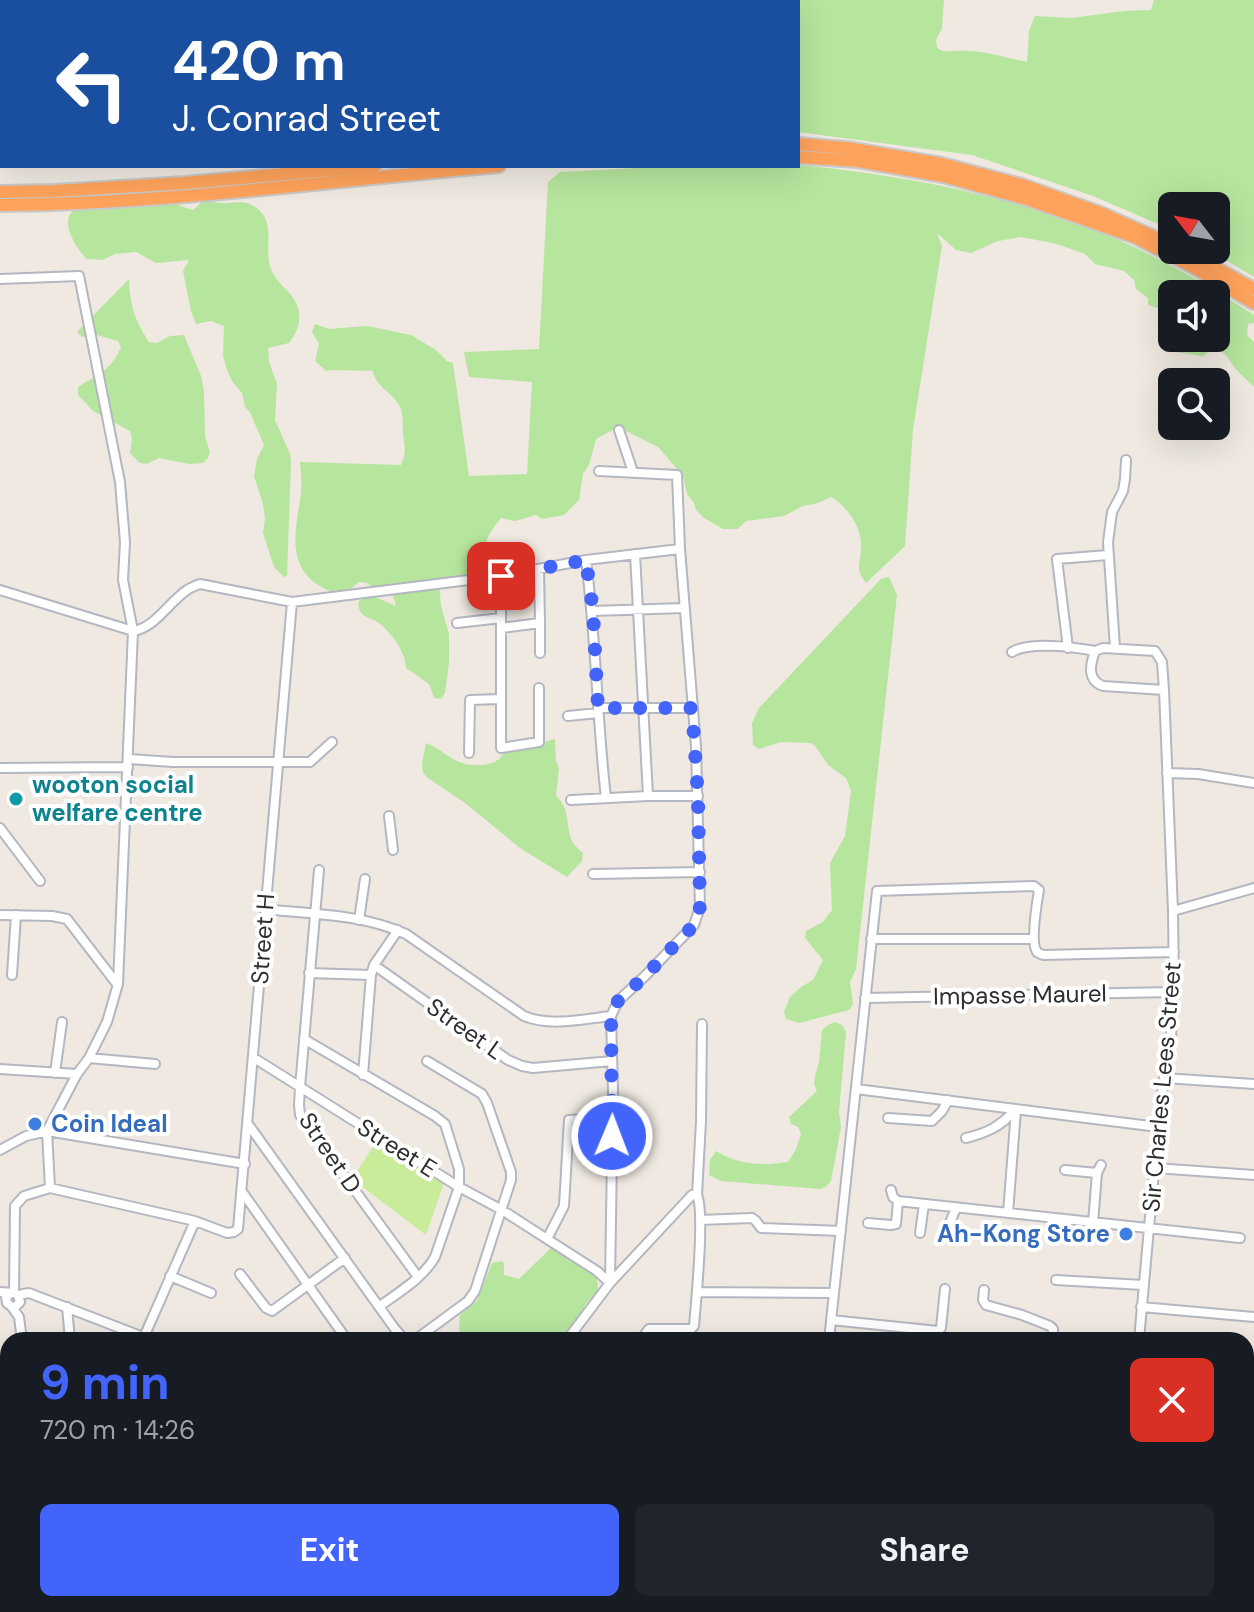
<!DOCTYPE html>
<meta charset="utf-8">
<style>
:root{--surface:#171b24;--page:#20242c;--text:#f1f3f6;--muted:#9ea1a6;--accent:#4264fb}
body{margin:0;font-family:"DM Sans",sans-serif;background:var(--page);color:var(--text);height:100vh;display:flex;flex-direction:column;font-size:30px;white-space:nowrap}
*{box-sizing:border-box;margin:0}
p{font-size:26px;color:var(--muted)}
.icon{flex:none;width:44px;height:44px;fill:none;stroke:currentColor;stroke-width:2;stroke-linecap:round;stroke-linejoin:round}
.map{position:relative;flex:1;overflow:hidden}
.panel{position:absolute;left:0px;top:1332px;width:1254px;height:280px;display:flex;flex-direction:column;background:var(--surface);border-radius:24px 24px 0 0;box-shadow:0 8px 32px #0002}
.panel>*{flex:none}
.top-card{position:absolute;left:0px;top:0px;width:800px;height:168px;box-shadow:0 8px 32px #0002;background:#1a4fa0;color:#fff;overflow:hidden}
.needle{width:52px;rotate:301deg}
.buttons{position:absolute;left:1158px;top:192px;display:grid;gap:16px}
.buttons a{display:grid;place-items:center;width:72px;height:72px;border-radius:12px;background:var(--surface);box-shadow:0 8px 32px #0002;font-size:40px}
.pin{position:absolute;display:grid;place-items:center;width:68px;height:68px;color:#fff;margin:-34px;border-radius:16px;box-shadow:0 4px 12px #0006}
.me{position:absolute;width:88px;margin:-44px;rotate:1deg;stroke-linejoin:round;filter:drop-shadow(0 0 6px #0008)}
.turn{display:flex;align-items:center;gap:28px;height:168px;padding:0 40px;font-size:36px}
.turn .icon{width:104px;height:104px;stroke-width:2.5}
.turn b{display:block;font-size:56px;line-height:68px}
.round{display:grid;place-items:center;flex:none;width:84px;height:84px;border-radius:12px;background:var(--page)}
.summary{display:flex;align-items:center;justify-content:space-between;height:136px;padding:0 40px}
h1{font-size:48px;font-weight:700;line-height:60px;color:var(--accent)}
.button{display:flex;gap:16px;margin-top:auto;padding:16px 40px}
.button a{flex:1;height:92px;border-radius:12px;background:var(--accent);color:#fff;font-size:32px;font-weight:700;line-height:92px;text-align:center}
.button a+a{background:var(--page);color:var(--text)}
.map>svg:first-child{display:block}
.green{fill:#b6e59e;fill-rule:evenodd}
.pitch{fill:#c9ec9a}
.lines{fill:none;stroke-linecap:round;stroke-linejoin:round}
.minor-casing{stroke:#b4b7c1;stroke-width:12}
.highway-casing{stroke:#c9c9c9;stroke-width:16}
.minor{stroke:#fff;stroke-width:8}
.highway{stroke:#ffa35c;stroke-width:12}
.route{stroke:#4264fb;stroke-width:14;stroke-dasharray:0 25.2}
.culture-dot{fill:#0f9aa8;stroke:#fff;stroke-width:3}
.shop-dot{fill:#3f7fe0;stroke:#fff;stroke-width:3}
.labels{text-anchor:middle;stroke-width:8;stroke-linejoin:round;paint-order:stroke}
.culture-label{font-size:24px;font-weight:bold;fill:#0d838f;stroke:#fff;text-anchor:start}
.street-label{font-size:24px;fill:#2e2e2e;stroke:#fff}
.shop-label{font-size:24px;font-weight:bold;fill:#366cbe;stroke:#fff;text-anchor:start}
</style>
<div class="map">
<svg width="1254" height="1612" viewBox="0 0 1254 1612">
<rect width="100%" height="100%" fill="#efe9e1"/>
<path class="green" d="M 341,0 L 944,0 L 942,28 L 936,40 L 937,48 C 944,53 947,51 955,51 C 979,49 1004,57 1027,62 L 1029,31 L 1035,16 L 1071,18 L 1124,11 L 1151,10 L 1154,0 L 1254,0 L 1254,277 L 1209,250 L 1216,250 L 1216,206 L 1172,206 L 1172,230 L 1093,196 L 972,155 L 798,132 L 798,2 L 341,2 Z
M 798,165 C 866,171 932,182 998,199 C 1014,203 1030,206 1045,211 C 1119,236 1189,272 1254,315 L 1254,323 L 1248,324 L 1247,335 L 1254,342 L 1254,387 C 1248,381 1240,374 1234,367 C 1227,357 1226,352 1214,348 L 1203,356 L 1175,352 L 1172,345 L 1170,330 L 1161,309 L 1148,305 L 1148,298 L 1136,289 L 1134,280 L 1124,271 L 1095,264 L 1085,254 L 1057,244 L 1021,237 L 998,241 L 971,253 L 956,250 L 937,233 L 942,246 L 913,430 L 905,546 L 866,583 C 854,568 861,563 861,546 C 862,527 846,505 831,497 L 818,503 L 803,506 L 784,516 L 746,521 L 738,529 L 723,529 L 704,518 L 696,510 L 694,503 L 687,494 L 683,476 L 658,447 L 618,427 L 596,439 L 589,465 L 583,474 L 579,500 L 564,515 L 542,519 L 536,515 L 515,521 L 501,518 C 485,538 483,543 488,569 L 439,584 L 441,606 L 449,634 L 449,663 L 445,693 L 441,699 L 434,698 L 429,684 L 406,668 C 405,651 393,635 380,624 C 369,615 360,620 358,603 C 368,590 383,601 396,606 L 392,593 L 378,591 L 367,583 L 359,582 L 342,596 C 330,591 313,585 305,573 C 288,550 298,519 301,493 C 302,483 301,472 300,462 L 401,465 C 407,452 404,445 403,433 C 402,425 404,416 400,407 C 394,393 375,387 373,371 L 332,370 L 326,371 L 315,361 L 319,344 L 312,332 L 315,324 L 329,329 L 367,326 L 411,335 L 436,350 L 447,361 L 453,363 L 469,476 L 527,474 L 532,382 L 469,377 L 464,352 L 539,349 L 548,182 L 560,172 L 674,166 ZM 1172,294 L 1216,294 L 1216,338 L 1172,338 Z
M 204,200 C 210,201 216,203 223,203 C 236,203 246,199 258,209 C 274,222 266,244 269,262 C 273,283 289,287 296,303 C 303,317 298,332 289,343 L 268,348 L 269,362 L 277,384 L 275,420 L 290,454 L 291,462 L 287,576 L 284,577 L 274,567 L 263,533 L 265,518 L 263,504 L 254,476 L 257,459 L 264,445 L 250,412 L 245,407 L 242,393 L 232,381 L 227,370 L 223,356 L 224,326 L 211,321 L 196,324 L 191,311 L 183,271 L 189,260 L 156,263 L 136,252 L 115,254 L 102,260 L 87,259 C 74,246 55,215 81,206 L 172,203 L 193,210 Z
M 129,279 C 130,305 134,319 149,342 L 157,343 L 170,336 L 184,335 L 201,376 L 204,391 L 205,437 L 210,452 L 208,458 L 203,463 L 189,464 L 159,458 L 147,464 L 140,463 L 130,453 L 132,439 L 130,431 L 93,411 L 78,395 L 78,387 C 98,374 111,371 121,347 L 118,341 L 97,335 L 82,337 L 77,332 Z
M 889,577 L 897,595 L 856,969 L 850,982 L 853,1004 L 849,1010 L 799,1023 L 786,1019 L 784,1012 L 790,997 L 801,987 L 813,980 L 823,960 L 805,938 L 806,931 L 823,922 L 832,910 L 830,863 L 845,836 L 851,791 L 846,778 L 828,765 L 816,747 L 811,743 L 781,742 L 759,749 L 753,745 L 752,723 L 759,708 L 881,579 Z
M 555,739 L 556,761 L 559,768 L 556,796 C 572,809 564,829 574,844 C 577,848 580,850 583,853 L 582,861 L 567,877 L 520,848 L 465,803 L 428,778 L 423,773 L 422,764 L 426,743 C 440,748 450,760 465,764 C 475,766 494,766 501,757 C 505,752 504,745 512,742 C 517,740 524,744 530,744 C 538,744 547,741 555,739 Z
M 835,1022 L 842,1025 L 846,1032 L 839,1112 L 841,1127 L 831,1181 L 827,1186 L 820,1189 L 721,1181 L 709,1175 L 710,1160 L 716,1151 C 738,1165 762,1166 788,1162 L 796,1149 L 801,1134 L 798,1127 L 791,1124 L 789,1117 L 817,1091 L 814,1084 L 815,1076 L 819,1062 L 822,1030 L 828,1025 Z
M 551,1248 C 563,1251 592,1265 596,1277 C 598,1282 598,1287 598,1291 L 585,1305 L 569,1340 L 466,1340 C 456,1335 460,1324 460,1315 L 477,1301 L 492,1263 L 502,1261 L 504,1264 L 504,1275 L 519,1279 Z"/>
<path class="pitch" d="M 378,1139 L 445,1180 L 426,1235 L 352,1179 Z"/>
<g class="lines">
<defs>
<path id="minor" d="M 0,279 L 79,276 L 120,482 L 125,542 L 123,580 L 133,631 L 118,984 L 107,1022 L 89,1058 L 77,1074 L 47,1131
M 619,430 L 633,472
M 599,471 L 677,475 L 680,549 L 696,746 L 700,907 L 694,925 L 645,976 L 618,1001 L 611,1016 L 613,1090 L 610,1283
M 635,554 L 648,796
M 586,560 C 596,639 597,719 606,798
M 501,576 L 501,748 L 539,742 L 539,688
M 0,590 L 133,631 C 155,628 169,602 187,590 C 188,589 199,584 200,584 L 292,602 L 501,576 L 586,560 L 680,549
M 593,611 L 684,608
M 457,623 L 501,618
M 540,623 L 540,653
M 501,628 L 540,623 L 539,569
M 1068,648 L 1057,559 L 1108,555
M 1115,648 L 1108,542 L 1112,512 L 1123,491 L 1125,479 L 1126,460
M 1012,652 C 1030,641 1074,647 1095,651
M 598,708 L 692,708
M 568,716 L 598,713
M 469,753 L 470,700 L 501,699
M 129,759 L 173,762 L 310,762 L 332,742
M 0,768 L 128,767
M 1167,773 L 1198,774 L 1254,783
M 571,800 L 648,796 L 698,796
M 389,816 L 393,850
M 0,828 L 40,881
M 319,870 L 300,1087 L 299,1105 L 300,1115 L 418,1277
M 593,874 L 700,872
M 264,909 C 311,914 363,914 406,934 L 524,1016 C 550,1027 583,1019 611,1016
M 1173,911 L 1254,888
M 0,915 L 52,916 L 67,919 L 117,984
M 359,920 L 365,879
M 871,939 L 1034,939
M 374,965 L 508,1060 L 522,1066 L 533,1068 L 612,1061
M 309,973 L 371,975
M 12,975 L 16,915
M 865,998 L 1174,992
M 304,1039 L 435,1116 L 445,1124 L 459,1169 L 459,1187 L 435,1257 C 423,1278 399,1292 380,1306
M 89,1058 L 155,1064
M 254,1058 L 459,1187 L 502,1210 L 547,1239 L 597,1271 L 610,1283
M 0,1069 L 77,1074
M 55,1073 L 62,1022
M 363,1075 L 371,975 L 374,965 L 398,930
M 1164,1078 L 1254,1084
M 856,1089 L 1158,1127
M 888,1118 L 932,1121 L 942,1111 L 948,1100
M 248,1124 L 395,1329 L 405,1340
M 47,1131 L 50,1188
M 966,1138 C 987,1133 1001,1126 1015,1110
M 0,1150 L 26,1136 L 47,1131 L 245,1164
M 1155,1168 L 1254,1175
M 1065,1170 L 1097,1173
M 50,1188 L 195,1221 L 227,1233 L 234,1232 L 238,1229 L 292,602
M 891,1190 L 893,1197 L 898,1201 L 1240,1238
M 243,1193 L 347,1340
M 1008,1213 L 1016,1110
M 700,1220 L 752,1218 L 756,1221 L 761,1228 L 841,1231
M 868,1223 L 891,1225 L 896,1224 L 898,1201
M 1093,1223 L 1097,1173 L 1101,1165
M 920,1233 L 924,1204
M 945,1235 L 956,1208
M 547,1239 L 564,1206 L 569,1120 L 612,1117
M 240,1274 L 266,1308 L 272,1311 L 345,1258
M 170,1276 L 211,1293
M 1056,1280 L 1143,1285
M 984,1290 L 983,1300 L 986,1305 L 1022,1315 L 1050,1326 L 1053,1329 L 1053,1340
M 0,1292 L 14,1293 L 18,1295 L 20,1302 L 15,1307 L 12,1307 L 7,1303 L 6,1297 L 11,1293
M 697,1292 L 834,1293
M 14,1293 L 15,1206 L 24,1196 L 50,1188
M 18,1295 L 29,1293 L 151,1340
M 12,1307 L 19,1317 L 22,1340
M 67,1307 L 70,1340
M 1141,1307 L 1254,1317
M 831,1320 L 938,1331 L 941,1328 L 945,1289
M 144,1337 L 195,1221
M 415,1340 L 468,1301 L 475,1291 L 511,1180 L 511,1172 L 487,1103 L 482,1094 L 427,1061
M 567,1340 L 610,1283 L 692,1195 L 697,1195
M 644,1340 L 645,1334 L 649,1329 L 691,1329 L 694,1326 C 696,1302 705,1212 697,1195 L 701,1121 L 702,1024
M 829,1340 L 877,891 L 1034,886 L 1039,890 C 1037,902 1030,943 1037,952 C 1038,953 1041,954 1043,955 L 1174,952
M 1139,1340 L 1158,1127 L 1164,1078 L 1171,1036 L 1174,992 L 1173,911 L 1164,690 L 1162,662 L 1155,651 L 1103,648 L 1095,651 C 1090,665 1087,680 1103,686 L 1164,690
M 0,1381 L 8,1382
M 1246,1520 L 1254,1527
M 0,1527 L 8,1530
M 1254,1552 L 1254,1549
M 0,1591 L 8,1591
M 140,1604 L 142,1612
M 361,1604 L 370,1609
M 616,1604 L 630,1612
M 650,1604 L 651,1612
M 1021,1604 L 1027,1612
M 445,1611 L 447,1612
M 22,1612 L 22,1604
M 208,1612 L 209,1604
M 500,1612 L 500,1604
M 799,1612 L 800,1604
M 893,1612 L 908,1605
M 1113,1612 L 1114,1604
M 1241,1612 L 1242,1604"/>
<path id="highway" d="M 798,144 L 847,148 L 942,164 L 1022,185 L 1103,214 L 1172,245
M 798,157 L 858,161 L 943,176 L 1027,199 L 1135,237 L 1195,268 L 1254,303
M 0,192 L 54,191 L 185,183 L 375,166
M 0,205 C 166,204 333,180 499,166
M 1183,250 L 1254,289"/>
</defs>
<use href="#minor" class="minor-casing"/>
<use href="#highway" class="highway-casing"/>
<use href="#minor" class="minor"/>
<use href="#highway" class="highway"/>
</g>
<g class="lines">
<path class="route" d="M 501,576 L 586,560 L 593,611 L 598,708 L 692,708 L 698,796 L 700,907 L 694,925 L 645,976 L 618,1001 L 611,1016 L 612,1136"/>
</g>
<circle class="culture-dot" cx="16" cy="799" r="8"/>
<g class="shop-dot">
<circle cx="35" cy="1124" r="8"/>
<circle cx="1126" cy="1234" r="8"/>
</g>
<g class="labels">
<g class="culture-label">
<text x="32" y="793">wooton social<tspan x="32" dy="28">welfare centre</tspan></text>
</g>
<g class="street-label">
<text transform="translate(263 939) rotate(-86)" y="8">Street H</text>
<text transform="translate(1020 995) rotate(-1)" y="8">Impasse Maurel</text>
<text transform="translate(465 1029) rotate(35)" y="8">Street L</text>
<text transform="translate(1162 1087) rotate(-85)" y="8">Sir Charles Lees Street</text>
<text transform="translate(397 1148) rotate(32)" y="8">Street E</text>
<text transform="translate(330 1153) rotate(56)" y="8">Street D</text>
</g>
<g class="shop-label">
<text x="51" y="1132">Coin Ideal</text>
<text x="1110" y="1242" text-anchor="end">Ah-Kong Store</text>
</g>
</g>
</svg>
<div class="buttons">
<a><svg class="needle" viewBox="-14 -14 28 28"><path d="M0-13l5 13h-10z" fill="#e53935"/><path d="M0 13l5-13h-10z" fill="#9ea1a6"/></svg></a>
<a><svg class="icon" aria-label="sound" viewBox="0 0 24 24"><path d="M4 9h4l5-4v14l-5-4H4zM17 9q2 3 0 6"/></svg></a>
<a><svg class="icon" aria-label="search" viewBox="0 0 24 24"><circle cx="10" cy="10" r="6"/><path d="M15 15l6 6"/></svg></a>
</div>
<div class="pin" style="left:501px;top:576px;background:#d93025"><svg class="icon" aria-label="arrive" viewBox="0 0 24 24"><path d="M6 21V4h12l-3 4 3 4H6"/></svg></div>
<svg class="me" style="left:612px;top:1136px" viewBox="-20 -20 40 40"><circle r="17" fill="#4264fb" stroke="#fff" stroke-width="3"/><path d="M0-11L8 9 0 5-8 9z" fill="#fff"/></svg>
<div class="top-card">
<div class="turn"><svg class="icon" aria-label="left" viewBox="0 0 24 24"><path d="M17 20v-9H6M10 6l-5 5 5 5"/></svg><div><b>420 m</b>J. Conrad Street</div></div>
</div>
<section class="panel">
<div class="summary"><div><h1>9 min</h1><p>720 m · 14:26</p></div><a class="round" style="background:#d93025;color:#fff"><svg class="icon" aria-label="close" viewBox="0 0 24 24"><path d="M6 6l12 12M18 6L6 18"/></svg></a></div>
<div class="button"><a>Exit</a><a>Share</a></div>
</section>
</div>
